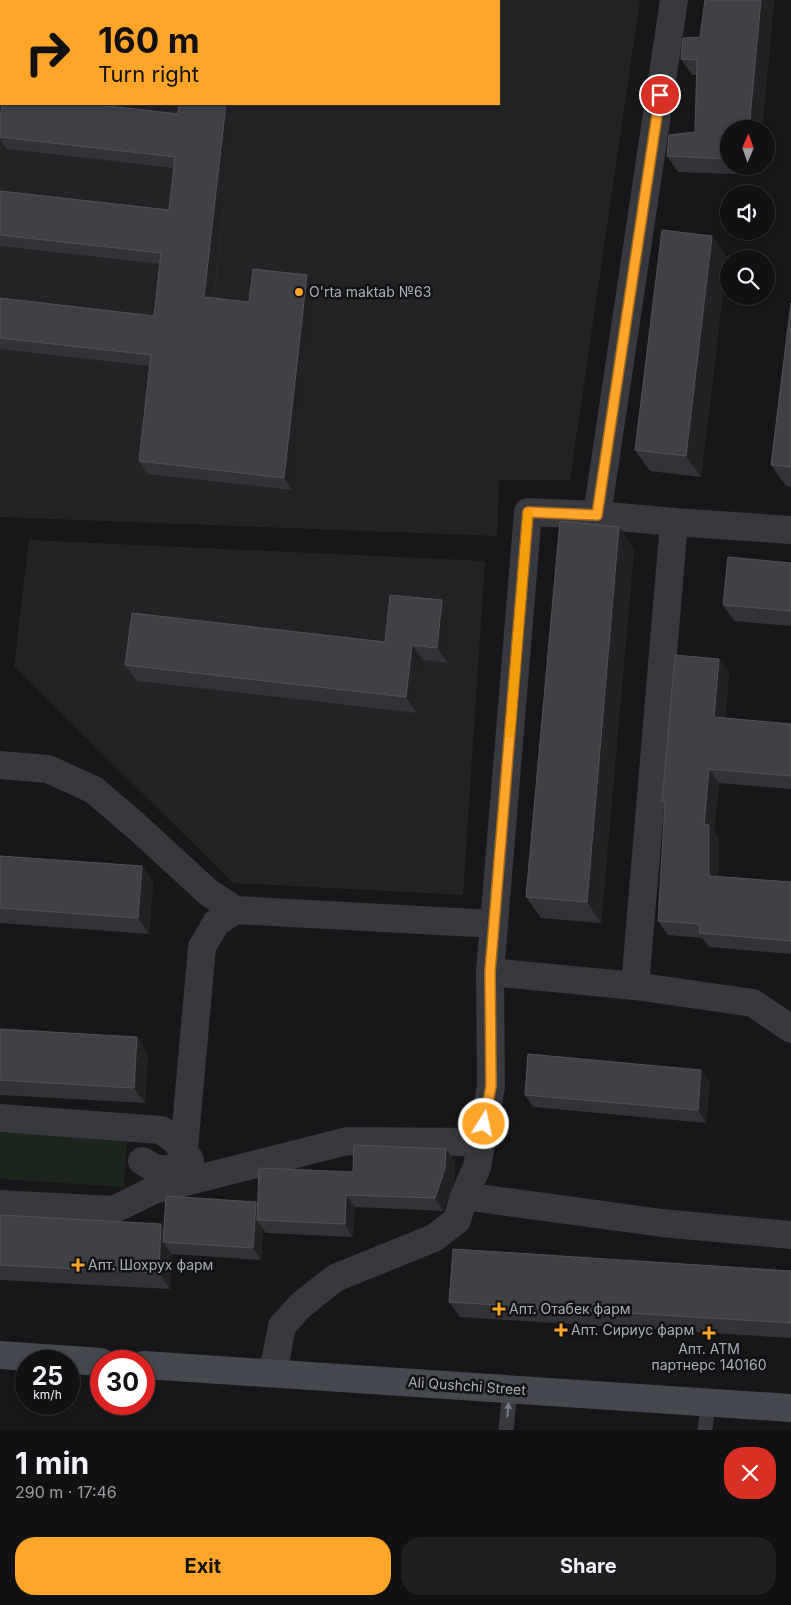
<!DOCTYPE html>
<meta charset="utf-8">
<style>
:root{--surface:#111113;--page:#1e1f21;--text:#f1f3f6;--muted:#9c9da0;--line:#303133;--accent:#ffa529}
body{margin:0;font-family:Inter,sans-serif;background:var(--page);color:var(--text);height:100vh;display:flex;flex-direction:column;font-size:19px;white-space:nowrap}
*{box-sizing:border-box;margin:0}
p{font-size:16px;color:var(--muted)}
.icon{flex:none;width:28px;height:28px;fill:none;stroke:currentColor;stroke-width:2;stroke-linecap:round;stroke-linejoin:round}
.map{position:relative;height:1430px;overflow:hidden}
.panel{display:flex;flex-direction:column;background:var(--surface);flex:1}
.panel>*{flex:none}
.hud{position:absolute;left:0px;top:0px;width:500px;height:105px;box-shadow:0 2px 8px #0003,0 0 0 1px var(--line);background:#ffa529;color:#111;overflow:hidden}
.needle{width:32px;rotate:2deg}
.tools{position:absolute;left:720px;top:120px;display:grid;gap:10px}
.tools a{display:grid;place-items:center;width:55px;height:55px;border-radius:50%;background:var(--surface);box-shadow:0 2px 8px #0003,0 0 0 1px var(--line);font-size:25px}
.speed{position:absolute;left:15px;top:1350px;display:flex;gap:10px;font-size:25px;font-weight:700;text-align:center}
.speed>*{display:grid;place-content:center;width:65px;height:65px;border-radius:50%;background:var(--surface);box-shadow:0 2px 8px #0003,0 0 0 1px var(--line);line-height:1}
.speed small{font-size:12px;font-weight:400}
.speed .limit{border:8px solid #d22;background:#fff;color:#111}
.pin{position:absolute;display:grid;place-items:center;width:42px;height:42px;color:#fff;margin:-21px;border:2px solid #fff;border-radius:50%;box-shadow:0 1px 5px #0007}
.me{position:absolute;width:55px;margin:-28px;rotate:10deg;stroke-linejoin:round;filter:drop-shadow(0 0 4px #0008)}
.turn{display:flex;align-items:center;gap:18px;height:105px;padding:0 15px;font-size:22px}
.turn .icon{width:65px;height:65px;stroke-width:2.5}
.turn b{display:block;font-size:35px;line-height:42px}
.round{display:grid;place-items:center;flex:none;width:52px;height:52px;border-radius:20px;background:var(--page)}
.headline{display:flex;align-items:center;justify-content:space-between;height:85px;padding:0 15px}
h1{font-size:30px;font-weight:700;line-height:38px}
.button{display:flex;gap:10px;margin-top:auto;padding:10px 15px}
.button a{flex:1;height:58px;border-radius:20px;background:var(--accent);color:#111;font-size:20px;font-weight:700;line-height:58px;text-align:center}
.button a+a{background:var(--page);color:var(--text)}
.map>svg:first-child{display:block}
.built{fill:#232326;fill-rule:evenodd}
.green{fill:#1c251d}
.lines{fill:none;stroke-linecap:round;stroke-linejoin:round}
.lane{stroke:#38393f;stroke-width:15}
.street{stroke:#38393f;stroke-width:28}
.secondary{stroke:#45484f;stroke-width:28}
.wall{fill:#333337}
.shaded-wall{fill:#222225}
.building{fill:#3f4145;stroke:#505257}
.oneway{fill:#767a83}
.route-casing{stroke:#a66b1b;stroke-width:12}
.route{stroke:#ffa529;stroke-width:9}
.slow{stroke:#f59e0b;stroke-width:9}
.poi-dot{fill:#ffa529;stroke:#121214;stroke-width:2}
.labels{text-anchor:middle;stroke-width:5;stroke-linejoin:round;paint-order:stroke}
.poi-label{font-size:14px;fill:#a8afba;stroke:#121214;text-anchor:start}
.street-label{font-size:14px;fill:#a8afba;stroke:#121214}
</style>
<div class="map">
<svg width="791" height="1430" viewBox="0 0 791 1430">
<rect width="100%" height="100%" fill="#171719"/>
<path class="built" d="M 0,0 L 640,0 L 570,480 L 499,480 L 497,536 L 0,517 ZM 1,1 L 499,1 L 499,104 L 1,104 Z
M 29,540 L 485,561 L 463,895 L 233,883 L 14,666 Z"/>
<path class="green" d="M 0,1132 L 127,1140 L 124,1187 L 0,1179 Z"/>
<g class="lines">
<path class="lane" d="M 506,1430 L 510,1389
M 705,1430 L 708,1403"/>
<path class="street" d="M 597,515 L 674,0
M 0,765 L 48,769 L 94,790 L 136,826 L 208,892 L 235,910 L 494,924 L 528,512 L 597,515 L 674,522 L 791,530
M 490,972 L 635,986 L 753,1003 L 791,1029
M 635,986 L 674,522
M 0,1118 L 161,1130 L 175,1140 L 190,1160
M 142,1161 L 156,1169 L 173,1169 L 183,1160 L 202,947 L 216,923 L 235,910
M 464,1196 L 662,1223 L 791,1235
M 0,1204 L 113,1210 L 154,1190 L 347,1141 L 481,1142
M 273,1373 L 282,1326 L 300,1306 L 335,1278 L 434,1238 L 457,1220 L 464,1196 L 477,1167 L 491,1086 L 490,972 L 494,924"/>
<path class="secondary" d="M 0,1355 L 101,1362
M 144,1365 L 791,1408"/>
</g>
<path class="wall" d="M 705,0 L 774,0 L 762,129 L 729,129 L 729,166 L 758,166 L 758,175 L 678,172 L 667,156 L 695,132 L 696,75 L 692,75 L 681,59 L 700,37 Z
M 236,104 L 214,298 L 249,302 L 307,275 L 316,288 L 293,490 L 147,474 L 139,461 L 149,366 L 0,349 L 0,298 L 154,316 L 160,264 L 0,246 L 0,191 L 169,210 L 174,168 L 7,149 L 0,139 L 0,119 L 178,114 Z
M 727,257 L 701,477 L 650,471 L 635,450 Z
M 791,303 L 791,487 L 786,486 L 771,465 Z
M 634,548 L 601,923 L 541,918 L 526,897 Z
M 791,563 L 791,626 L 734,621 L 723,605 Z
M 453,616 L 448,663 L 423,660 L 417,713 L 137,681 L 125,665 L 385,642 Z
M 729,673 L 725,718 L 791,724 L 791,789 L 719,783 L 714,832 L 719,839 L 719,876 L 791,882 L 791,954 L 709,947 L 702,938 L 668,935 L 658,921 L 665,806 L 662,802 Z
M 0,856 L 142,866 L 153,882 L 149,934 L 0,923 Z
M 0,1029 L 148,1053 L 145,1103 L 0,1095 Z
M 710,1082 L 706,1123 L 533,1107 L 525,1095 Z
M 455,1162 L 454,1180 L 443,1211 L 355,1207 L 353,1237 L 266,1233 L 263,1229 L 261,1260 L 172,1254 L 170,1289 L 0,1280 L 0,1215 L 164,1228 L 258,1205 L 353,1172 Z
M 791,1271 L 791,1338 L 460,1317 L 449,1302 Z"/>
<path class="shaded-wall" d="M 761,0 L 774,0 L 762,129 L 749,129 Z
M 226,104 L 236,104 L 212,309 L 204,297 Z
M 751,166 L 758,166 L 758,175 Z
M 712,236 L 727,257 L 701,477 L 686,456 Z
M 307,275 L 316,288 L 293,490 L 284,478 Z
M 619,527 L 634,548 L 601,923 L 587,902 Z
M 442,600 L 453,616 L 448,663 L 437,648 Z
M 412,645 L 423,660 L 417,713 L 406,697 Z
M 719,659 L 729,673 L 724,731 L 714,717 Z
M 709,769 L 719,783 L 714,832 L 719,839 L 719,890 L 709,876 L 704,824 Z
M 142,866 L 153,882 L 149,934 L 138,918 Z
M 137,1037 L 148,1053 L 145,1103 L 134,1088 Z
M 701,1070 L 710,1082 L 706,1123 L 698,1110 Z
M 446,1149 L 455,1162 L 454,1180 L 443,1211 L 435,1198 Z
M 346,1195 L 355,1207 L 353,1237 L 345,1224 Z
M 256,1202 L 264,1214 L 257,1220 L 263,1229 L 261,1260 L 253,1248 Z
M 161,1224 L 172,1240 L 163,1242 L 172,1254 L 170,1289 L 159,1273 Z"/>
<path class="building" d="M 10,0 L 121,0 L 132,1 L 10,1 Z
M 705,0 L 761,0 L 749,129 L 729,129 L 729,159 L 667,156 L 669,135 L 695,132 L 697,60 L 681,59 L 683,38 L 700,37 Z
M 2,104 L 92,104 L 178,114 L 179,104 L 226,104 L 204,297 L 249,302 L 253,269 L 307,275 L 284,478 L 139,461 L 151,355 L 0,338 L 0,298 L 154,316 L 161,253 L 0,235 L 0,191 L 169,210 L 175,157 L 0,137 L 0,119 Z
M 662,230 L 712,236 L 686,456 L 635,450 Z
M 791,303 L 791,467 L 771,465 Z
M 560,521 L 619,527 L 587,902 L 526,897 Z
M 728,557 L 791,563 L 791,611 L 723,605 Z
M 390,595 L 442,600 L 437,648 L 412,645 L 406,697 L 125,665 L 132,613 L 385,642 Z
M 675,655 L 719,659 L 714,717 L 791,724 L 791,776 L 709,769 L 704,824 L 709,825 L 709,876 L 791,882 L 791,941 L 699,933 L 700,924 L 658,921 L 665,802 L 662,802 Z
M 0,856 L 142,866 L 138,918 L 0,908 Z
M 0,1029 L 137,1037 L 134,1088 L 0,1080 Z
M 528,1054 L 701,1070 L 698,1110 L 525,1095 Z
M 354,1145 L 446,1149 L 445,1168 L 435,1198 L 346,1195 L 345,1224 L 257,1220 L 259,1168 L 353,1172 Z
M 166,1196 L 256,1202 L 253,1248 L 163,1242 Z
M 0,1215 L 161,1224 L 159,1273 L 0,1265 Z
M 453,1249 L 791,1271 L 791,1323 L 449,1302 Z"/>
<defs><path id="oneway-solid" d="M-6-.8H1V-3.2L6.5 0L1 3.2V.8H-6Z" transform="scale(1.25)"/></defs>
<use class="oneway" href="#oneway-solid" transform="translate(508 1410) rotate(-85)"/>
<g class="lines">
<defs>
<path id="route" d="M 484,1124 L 491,1086 L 490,972 L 528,512 L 597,515 L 660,95"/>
</defs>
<use href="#route" class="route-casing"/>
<use href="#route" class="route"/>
<path class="slow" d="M 510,733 L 528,513"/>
</g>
<g class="poi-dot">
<circle cx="299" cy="292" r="5"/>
<path d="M75.5 1257.5h5v5h5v5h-5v5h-5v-5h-5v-5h5z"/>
<path d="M496.5 1301.5h5v5h5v5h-5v5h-5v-5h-5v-5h5z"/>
<path d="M558.5 1322.5h5v5h5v5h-5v5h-5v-5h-5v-5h5z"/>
<path d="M706.5 1325.5h5v5h5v5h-5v5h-5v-5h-5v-5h5z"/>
</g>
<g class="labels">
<g class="poi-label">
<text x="309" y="297">O'rta maktab №63</text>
<text x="88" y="1270">Апт. Шохрух фарм</text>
<text x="509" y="1314">Апт. Отабек фарм</text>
<text x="571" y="1335">Апт. Сириус фарм</text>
<text x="709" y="1354" text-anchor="middle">Апт. АТМ<tspan x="709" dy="16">партнерс 140160</tspan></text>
</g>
<g class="street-label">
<text transform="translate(467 1386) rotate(4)" y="5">Ali Qushchi Street</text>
</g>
</g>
</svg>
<div class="tools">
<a><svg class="needle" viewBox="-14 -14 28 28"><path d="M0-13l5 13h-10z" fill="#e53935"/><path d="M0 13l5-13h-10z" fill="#9c9da0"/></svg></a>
<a><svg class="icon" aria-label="sound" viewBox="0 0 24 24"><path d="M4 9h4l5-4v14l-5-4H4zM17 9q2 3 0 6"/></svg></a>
<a><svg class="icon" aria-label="search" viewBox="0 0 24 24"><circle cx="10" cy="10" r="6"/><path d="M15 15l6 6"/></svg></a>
</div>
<div class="speed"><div>25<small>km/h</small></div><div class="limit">30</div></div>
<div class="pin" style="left:660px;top:95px;background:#d93025"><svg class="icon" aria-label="arrive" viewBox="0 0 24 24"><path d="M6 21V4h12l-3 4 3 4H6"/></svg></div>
<svg class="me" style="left:484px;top:1124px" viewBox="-20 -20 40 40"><circle r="17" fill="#ffa529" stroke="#fff" stroke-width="3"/><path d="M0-11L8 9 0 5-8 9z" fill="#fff"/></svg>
<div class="hud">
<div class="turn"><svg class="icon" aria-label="right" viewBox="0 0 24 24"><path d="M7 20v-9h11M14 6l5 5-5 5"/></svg><div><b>160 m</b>Turn right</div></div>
</div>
</div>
<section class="panel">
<div class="headline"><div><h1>1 min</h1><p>290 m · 17:46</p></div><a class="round" style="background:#d93025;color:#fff"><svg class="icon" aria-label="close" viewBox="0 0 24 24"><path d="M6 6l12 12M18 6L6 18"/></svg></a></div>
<div class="button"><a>Exit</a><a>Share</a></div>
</section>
